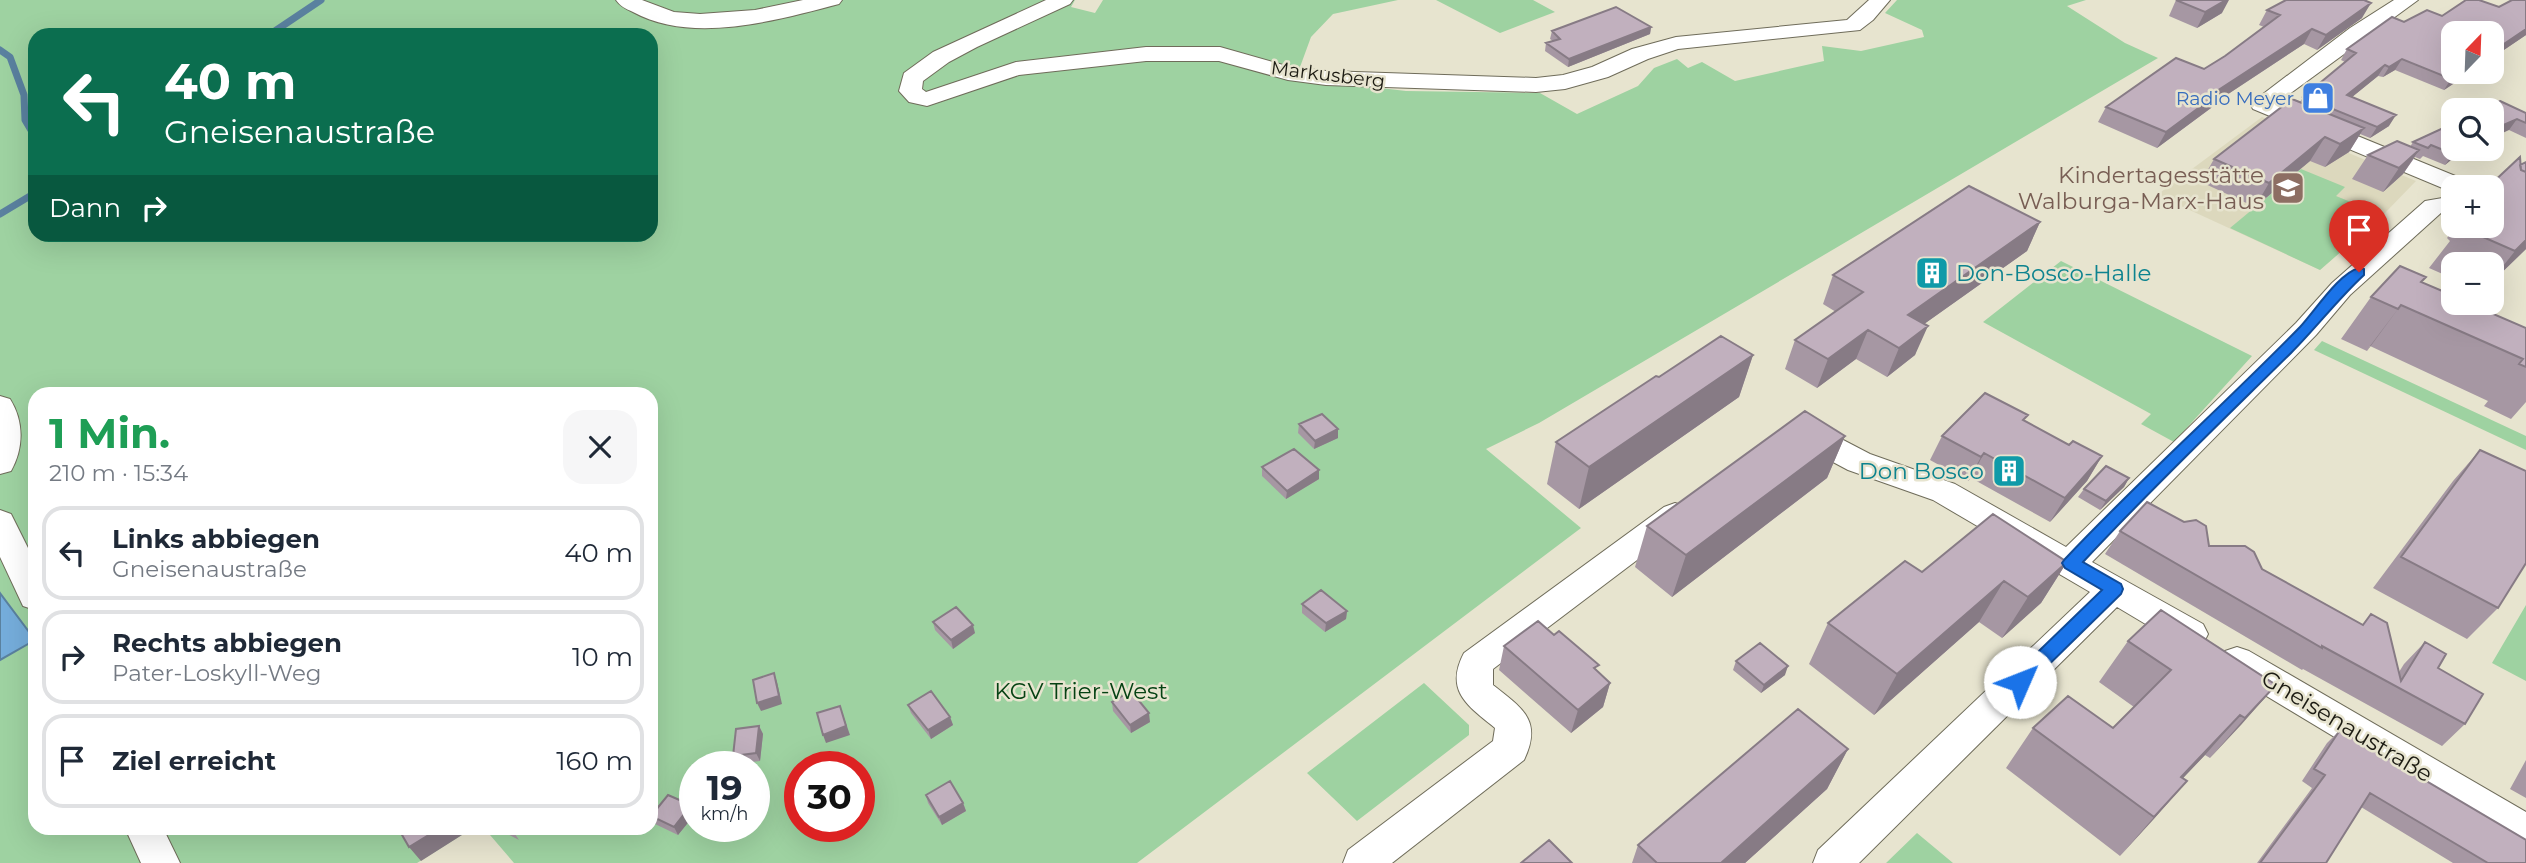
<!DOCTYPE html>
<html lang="de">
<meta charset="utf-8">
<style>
:root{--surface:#fff;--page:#f6f6f7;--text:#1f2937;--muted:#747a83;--line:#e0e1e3}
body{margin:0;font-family:Montserrat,sans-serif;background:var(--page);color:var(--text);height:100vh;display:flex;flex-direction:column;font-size:26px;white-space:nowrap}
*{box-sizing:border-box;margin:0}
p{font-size:23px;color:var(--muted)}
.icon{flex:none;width:38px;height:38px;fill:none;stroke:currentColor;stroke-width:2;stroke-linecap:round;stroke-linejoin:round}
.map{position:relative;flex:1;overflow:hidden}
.panel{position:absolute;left:28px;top:387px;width:630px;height:448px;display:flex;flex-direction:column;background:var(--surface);border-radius:21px;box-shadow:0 7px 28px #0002}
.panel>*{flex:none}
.hud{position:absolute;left:28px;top:28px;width:630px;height:214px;border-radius:21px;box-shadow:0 7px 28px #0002;background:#0b6e4f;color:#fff;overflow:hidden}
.needle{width:46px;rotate:23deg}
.tools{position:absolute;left:2441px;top:21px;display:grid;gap:14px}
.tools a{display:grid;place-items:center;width:63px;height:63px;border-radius:14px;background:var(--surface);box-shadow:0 7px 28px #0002;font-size:35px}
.speed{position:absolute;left:679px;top:751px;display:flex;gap:14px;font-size:35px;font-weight:700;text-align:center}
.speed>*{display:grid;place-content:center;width:91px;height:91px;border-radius:50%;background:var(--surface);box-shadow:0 7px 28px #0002;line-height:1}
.speed small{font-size:18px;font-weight:400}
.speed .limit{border:10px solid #d22;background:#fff;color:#111}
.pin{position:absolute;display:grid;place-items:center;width:60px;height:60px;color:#fff;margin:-72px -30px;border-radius:50% 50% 50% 0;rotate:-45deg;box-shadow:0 0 7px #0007}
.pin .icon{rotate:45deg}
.me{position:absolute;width:77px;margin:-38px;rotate:46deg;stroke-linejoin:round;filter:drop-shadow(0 0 5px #0008)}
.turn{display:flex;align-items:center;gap:24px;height:147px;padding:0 21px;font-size:32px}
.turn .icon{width:91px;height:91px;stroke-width:2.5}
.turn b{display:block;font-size:49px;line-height:60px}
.then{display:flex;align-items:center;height:66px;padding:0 21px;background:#0003;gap:14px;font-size:26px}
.round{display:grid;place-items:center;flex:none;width:74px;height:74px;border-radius:21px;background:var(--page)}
.overview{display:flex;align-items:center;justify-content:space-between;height:119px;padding:0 21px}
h1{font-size:42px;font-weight:700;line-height:52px;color:#1e9e55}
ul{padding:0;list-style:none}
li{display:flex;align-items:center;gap:21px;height:94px;margin:0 14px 10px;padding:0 7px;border:4px solid var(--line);border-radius:21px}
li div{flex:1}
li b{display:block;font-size:26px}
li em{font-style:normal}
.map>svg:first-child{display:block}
.built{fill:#dcd8bd}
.green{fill:#9ed2a1;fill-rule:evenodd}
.water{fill:#75addb;stroke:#5a819f;stroke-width:2}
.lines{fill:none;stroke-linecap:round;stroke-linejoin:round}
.stream{stroke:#5a819f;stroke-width:7}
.street-casing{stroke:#6f6c5a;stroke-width:2}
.street{fill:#fff;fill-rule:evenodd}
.wall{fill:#a697a3}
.shaded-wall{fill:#877b85}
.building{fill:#c1b0be;stroke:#877b85;stroke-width:2}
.route{fill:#1a73e8;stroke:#114b97;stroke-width:2}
.labels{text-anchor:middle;stroke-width:5;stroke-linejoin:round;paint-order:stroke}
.far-street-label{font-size:19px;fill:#1c1b13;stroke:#e7e4cf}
.far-shop-label{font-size:19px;fill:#366cbe;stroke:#e7e4cf;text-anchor:end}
.education-label{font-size:23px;fill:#785e54;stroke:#e7e4cf;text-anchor:end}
.culture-label{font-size:23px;fill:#0d838f;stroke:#e7e4cf;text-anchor:start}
.park-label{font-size:23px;fill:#054213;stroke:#e7e4cf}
.street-label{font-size:23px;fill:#1c1b13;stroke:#e7e4cf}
</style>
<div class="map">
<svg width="2526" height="863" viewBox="0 0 2526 863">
<rect width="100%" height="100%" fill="#e7e4cf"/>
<path class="built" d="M 2262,117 L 2416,181 L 2383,215 L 2320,270 L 2157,195 Z"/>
<path class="green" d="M 0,0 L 1075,0 L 1071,7 L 1095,13 L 1103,0 L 1398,0 L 1333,14 L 1311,37 L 1296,78 L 1406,91 L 1540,93 L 1577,114 L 1638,86 L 1654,68 L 1677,59 L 1688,68 L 1702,62 L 1735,81 L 1824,61 L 1822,46 L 1861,51 L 1924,37 L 1922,30 L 1885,13 L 1897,0 L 2086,0 L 2067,6 L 2125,43 L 2158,58 L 1539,423 L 1486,449 L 1581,528 L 1137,863 L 514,863 L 484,828 L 651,828 L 651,394 L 35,394 L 35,828 L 473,828 L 417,863 L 0,863 ZM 35,35 L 651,35 L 651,234 L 35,234 ZM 695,766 L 754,766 L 754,826 L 695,826 ZM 800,766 L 859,766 L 859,826 L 800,826 Z
M 1436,0 L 1533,0 L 1555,12 L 1500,33 Z
M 2301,169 L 2345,187 L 2336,196 L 2383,215 L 2320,270 L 2230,228 Z
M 2061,261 L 2252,356 L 2174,442 L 2141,424 L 2151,414 L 1983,322 Z
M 2322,341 L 2526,436 L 2526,450 L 2314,350 Z
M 2526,605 L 2526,681 L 2492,663 Z
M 1424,683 L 1469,725 L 1469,735 L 1357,821 L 1307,773 Z
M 1917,833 L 1953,863 L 1886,863 Z"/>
<path class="water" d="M 0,593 L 35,640 L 0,660 Z"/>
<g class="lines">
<path class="stream" d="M 269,35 L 321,0
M 0,50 L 10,57 L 24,95 L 25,120 L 35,137
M 0,214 L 35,193"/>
<defs>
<path id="street" d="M 616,0 L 642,0 L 674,12 L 700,14 L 755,10 L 803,0 L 842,0 L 839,4 C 777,20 693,45 633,12 C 626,9 620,6 616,0 Z
M 1046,0 L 1073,0 L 1070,4 L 977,47 L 949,62 L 923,81 L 922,89 L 926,92 L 1016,62 L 1146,47 L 1220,47 L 1290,67 L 1326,71 L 1536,78 L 1563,75 L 1592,67 L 1632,49 L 1676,37 L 1847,20 L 1869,0 L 1890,0 L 1873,20 L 1860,30 L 1678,49 L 1648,59 L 1608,77 L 1565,89 L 1536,92 L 1326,85 L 1288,80 L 1219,61 L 1146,61 L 1019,75 L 927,106 L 909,102 L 899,91 L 904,73 L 933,52 Z
M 2394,0 L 2418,0 L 2277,103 L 2470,182 L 2473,187 L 2454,187 L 2452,192 L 2253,109 L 2250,104 L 2350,28 Z
M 2454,196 L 2454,211 L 2442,212 L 2350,295 L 2316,335 L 2092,562 L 2203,624 L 2208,634 L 2203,644 L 2191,648 L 2179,644 L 2117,607 L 1859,863 L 1813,863 L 1818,850 L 2090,592 L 1933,500 L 1848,470 L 1805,447 L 1789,442 L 1785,435 L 1789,428 L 1800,424 L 1824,430 L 1870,454 L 1955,484 L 2066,547 L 2296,323 L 2332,283 L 2425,201 Z
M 0,396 L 10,399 C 24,421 24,448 11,471 L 0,474 Z
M 1675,503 L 1686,507 L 1691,515 L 1686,523 L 1493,669 L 1493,685 C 1522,708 1543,720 1524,760 L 1392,863 L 1343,863 L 1348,850 L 1493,741 L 1495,728 C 1468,706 1444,691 1464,653 L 1664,507 Z
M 0,510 L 11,514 L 35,562 L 35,610 L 23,606 L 0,557 Z
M 2237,647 L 2249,651 L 2526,812 L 2526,849 L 2512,844 L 2225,671 L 2220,661 L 2225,651 Z
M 125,828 L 163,828 L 180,863 L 141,863 Z"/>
</defs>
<use href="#street" class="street-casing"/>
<use href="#street" class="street"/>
</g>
<path class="wall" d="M 2176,0 L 2222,13 L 2197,28 L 2169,16 Z
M 2267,10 L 2362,18 L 2317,50 L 2304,44 L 2213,104 L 2211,108 L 2157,148 L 2098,122 L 2106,107 L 2204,69 L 2225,56 L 2264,27 L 2259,25 Z
M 2442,16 L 2526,35 L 2492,58 L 2492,33 L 2471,72 L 2444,90 L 2395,70 L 2383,77 L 2378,76 L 2352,97 L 2389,126 L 2370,138 L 2360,134 L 2349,152 L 2325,167 L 2310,161 L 2255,207 L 2201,182 L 2214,159 L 2300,102 L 2303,97 L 2345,62 L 2341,60 L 2347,49 L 2404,22 Z
M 1651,27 L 1650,34 L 1568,67 L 1545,51 L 1546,43 L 1553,41 L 1550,39 L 1552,31 Z
M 2492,110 L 2526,113 L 2526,138 L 2509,130 Z
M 2413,142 L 2454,149 L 2468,149 L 2458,154 L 2445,165 L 2423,156 L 2420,159 L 2415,157 L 2403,174 L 2383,192 L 2352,179 L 2368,155 L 2410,147 Z
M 2520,165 L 2526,249 L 2492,282 L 2492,264 L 2454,264 L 2454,279 L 2429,268 L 2450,241 L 2447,238 L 2456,226 L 2492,226 Z
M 2040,222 L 2027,251 L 1924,324 L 1915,355 L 1887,377 L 1856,359 L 1817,388 L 1785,369 L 1795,340 L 1836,312 L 1823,304 L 1833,275 Z
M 2422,283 L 2526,328 L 2526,402 L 2511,419 L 2484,406 L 2488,401 L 2370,346 L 2367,351 L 2341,339 L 2371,297 Z
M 1753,355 L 1739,397 L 1579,509 L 1547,484 L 1556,442 L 1659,377 Z
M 2024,421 L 2069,445 L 2102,456 L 2087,481 L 2050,522 L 1971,478 L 1968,481 L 1930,460 L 1942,436 Z
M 1299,424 L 1338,429 L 1338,438 L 1314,449 L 1298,433 Z
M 1845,436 L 1827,478 L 1672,597 L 1635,567 L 1647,526 Z
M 2480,450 L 2498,608 L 2467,639 L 2373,588 L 2453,481 Z
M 1262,467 L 1319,470 L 1319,479 L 1286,499 L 1262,476 Z
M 2129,478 L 2124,487 L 2100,510 L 2078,497 L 2084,489 Z
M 2120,531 L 2209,546 L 2262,569 L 2362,625 L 2371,614 L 2399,672 L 2404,664 L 2425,642 L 2465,724 L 2442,746 L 2303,669 L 2302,670 L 2105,554 Z
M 2067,562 L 2041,603 L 2002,638 L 1979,622 L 1874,715 L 1809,664 L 1828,623 L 1922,572 Z
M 1302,604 L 1347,611 L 1346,619 L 1325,632 L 1302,613 Z
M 933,622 L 975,633 L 953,649 L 935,630 Z
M 2128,641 L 2276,685 L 2210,758 L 2205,755 L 2183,778 L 2187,781 L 2120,856 L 2006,768 L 2033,728 L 2113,728 L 2134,707 L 2099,682 Z
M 1504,646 L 1597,671 L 1610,683 L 1603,707 L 1571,733 L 1499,670 Z
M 1736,661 L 1785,675 L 1761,693 L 1733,670 Z
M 1112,702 L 1150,722 L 1131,733 L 1113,711 Z
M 908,705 L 950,717 L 953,725 L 931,739 L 911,713 Z
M 759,726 L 763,734 L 760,761 L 737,764 L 733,756 Z
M 2340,730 L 2526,863 L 2453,863 L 2361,807 L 2326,863 L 2257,863 L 2312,788 L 2302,781 L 2327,743 Z
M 1848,749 L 1827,789 L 1745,863 L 1632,863 L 1638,845 Z
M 2526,760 L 2526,798 L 2510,789 Z
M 926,795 L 963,803 L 966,811 L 942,825 L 928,803 Z
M 691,805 L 695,811 L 695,814 L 678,835 L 655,824 L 651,817 L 651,816 Z
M 496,828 L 511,828 L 519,840 Z"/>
<path class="shaded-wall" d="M 2226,0 L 2229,0 L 2222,13 L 2197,28 L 2205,12 Z
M 2371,3 L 2362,18 L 2317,50 L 2326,35 Z
M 1651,27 L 1650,34 L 1568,67 L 1569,59 Z
M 2312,29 L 2304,44 L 2213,104 L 2211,108 L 2157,148 L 2166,132 L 2217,91 Z
M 2526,29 L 2526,35 L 2492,58 L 2492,52 Z
M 2402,59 L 2395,70 L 2383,77 L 2389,67 Z
M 2385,65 L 2378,76 L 2341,106 L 2347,95 Z
M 2462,72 L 2471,72 L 2444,90 L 2451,79 Z
M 2396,115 L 2389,126 L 2370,138 L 2377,127 Z
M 2517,119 L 2509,130 L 2492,138 L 2492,130 Z
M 2364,128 L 2349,152 L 2325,167 L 2340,144 Z
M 2325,137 L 2310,161 L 2255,207 L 2269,183 Z
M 2459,149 L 2468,149 L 2458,154 L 2445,165 L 2453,154 Z
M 2419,150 L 2403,174 L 2383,192 L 2399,168 Z
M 2040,222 L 2027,251 L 1896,344 L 1908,315 Z
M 2526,240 L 2526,249 L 2492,282 L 2492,280 L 2515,251 Z
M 2401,305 L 2370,346 L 2367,351 L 2398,309 Z
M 1928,326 L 1915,355 L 1887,377 L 1899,348 Z
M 1868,330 L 1856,359 L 1817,388 L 1828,359 Z
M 1753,355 L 1739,397 L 1579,509 L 1589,467 Z
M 1338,429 L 1338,438 L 1314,449 L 1315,441 Z
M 1845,436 L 1827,478 L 1672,597 L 1686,555 Z
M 1984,453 L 1971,478 L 1968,481 L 1981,457 Z
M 2102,456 L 2087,481 L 2050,522 L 2065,498 Z
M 1319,470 L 1319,479 L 1286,499 L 1287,491 Z
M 2129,478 L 2124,487 L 2100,510 L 2106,501 Z
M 2067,562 L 2041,603 L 2002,638 L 2028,597 Z
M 2004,581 L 1979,622 L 1874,715 L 1897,674 Z
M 1347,611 L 1346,619 L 1325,632 L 1326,623 Z
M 973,625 L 975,633 L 953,649 L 951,640 Z
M 1788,666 L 1785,675 L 1761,693 L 1764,685 Z
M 774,673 L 777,682 L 782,704 L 761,711 L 757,703 Z
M 1610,683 L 1603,707 L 1571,733 L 1578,710 Z
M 2276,685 L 2241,725 L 2210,758 L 2245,718 Z
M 840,706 L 850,735 L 826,743 L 823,735 Z
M 1149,713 L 1150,722 L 1131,733 L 1130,725 Z
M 2240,715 L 2205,755 L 2147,816 L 2181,777 Z
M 950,717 L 953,725 L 931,739 L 928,730 Z
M 759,726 L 763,734 L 760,761 L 756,753 Z
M 1848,749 L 1827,789 L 1745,863 L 1721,863 Z
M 2187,781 L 2153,820 L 2120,856 L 2154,817 Z
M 963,803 L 966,811 L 942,825 L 939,817 Z
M 691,805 L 695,811 L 695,814 L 678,835 L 674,827 Z
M 440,828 L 473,828 L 421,861 L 409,847 Z"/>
<path class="building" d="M 2176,0 L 2226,0 L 2205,12 Z
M 2286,0 L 2364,0 L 2371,3 L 2326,35 L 2312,29 L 2217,91 L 2220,92 L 2166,132 L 2106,107 L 2176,58 L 2204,69 L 2225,56 L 2280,15 L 2267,10 Z
M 2466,0 L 2479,0 L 2499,7 L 2512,0 L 2526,0 L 2526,29 L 2492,52 L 2492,33 L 2454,33 L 2454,72 L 2462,72 L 2451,79 L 2402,59 L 2389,67 L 2385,65 L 2347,95 L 2396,115 L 2377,127 L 2303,97 L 2356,53 L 2347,49 L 2392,17 L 2404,22 L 2427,10 L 2442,16 Z
M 1616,7 L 1651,27 L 1569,59 L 1546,43 L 1560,39 L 1552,31 Z
M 2292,99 L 2364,128 L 2340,144 L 2325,137 L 2269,183 L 2214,159 Z
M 2500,101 L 2526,113 L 2526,123 L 2517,119 L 2492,130 L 2492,110 L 2481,110 Z
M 2454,123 L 2454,149 L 2459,149 L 2453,154 L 2431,145 L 2428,148 L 2413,142 Z
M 2397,141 L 2419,150 L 2399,168 L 2368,155 Z
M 2520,157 L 2521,170 L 2526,172 L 2526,240 L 2515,251 L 2460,227 L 2461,226 L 2492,226 L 2492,187 L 2488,187 Z
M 2526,162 L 2526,172 L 2521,170 L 2520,165 Z
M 1969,186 L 2040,222 L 1908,315 L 1928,326 L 1899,348 L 1868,330 L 1828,359 L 1795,340 L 1863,292 L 1833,275 Z
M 2400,266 L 2426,277 L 2421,282 L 2454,296 L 2454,303 L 2468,303 L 2526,328 L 2526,367 L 2519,364 L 2523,359 L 2401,305 L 2398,309 L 2371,297 Z
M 1721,336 L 1753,355 L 1589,467 L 1556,442 L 1656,376 L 1659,377 Z
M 1985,393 L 2028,415 L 2023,420 L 2069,445 L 2073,441 L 2102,456 L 2065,498 L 1984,453 L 1981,457 L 1942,436 Z
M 1805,411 L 1845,436 L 1686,555 L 1647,526 Z
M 1322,414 L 1338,429 L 1315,441 L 1299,424 Z
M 1294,449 L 1319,470 L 1287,491 L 1262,467 Z
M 2480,450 L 2526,471 L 2526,563 L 2498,608 L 2401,557 Z
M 2106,466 L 2129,478 L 2106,501 L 2084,489 Z
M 2147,502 L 2184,522 L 2196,520 L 2206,526 L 2209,546 L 2245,546 L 2254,552 L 2262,569 L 2363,625 L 2371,614 L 2387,623 L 2401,681 L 2425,642 L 2446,654 L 2438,668 L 2483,694 L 2465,724 L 2322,646 L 2322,648 L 2120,531 Z
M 1993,514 L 2067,562 L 2028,597 L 2004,581 L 1897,674 L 1828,623 L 1905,561 L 1922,572 Z
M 1321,590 L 1347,611 L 1326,623 L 1302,604 Z
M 956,607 L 973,625 L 951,640 L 933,622 Z
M 2161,610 L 2276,685 L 2245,718 L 2240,715 L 2181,777 L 2187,781 L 2154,817 L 2033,728 L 2068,696 L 2113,728 L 2171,670 L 2128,641 Z
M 1538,621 L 1554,635 L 1559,631 L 1599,665 L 1594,668 L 1610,683 L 1578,710 L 1504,646 Z
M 1760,643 L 1788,666 L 1764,685 L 1736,661 Z
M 774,673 L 779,696 L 757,703 L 753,680 Z
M 931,691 L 950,717 L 928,730 L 908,705 Z
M 1131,691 L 1149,713 L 1130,725 L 1112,702 Z
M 840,706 L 846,726 L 823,735 L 817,713 Z
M 1798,709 L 1848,749 L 1721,863 L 1657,863 L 1638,845 Z
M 759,726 L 756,753 L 733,756 L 736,729 Z
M 2340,730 L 2526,840 L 2526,863 L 2488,863 L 2370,793 L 2326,863 L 2260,863 L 2325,775 L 2314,769 Z
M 950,781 L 963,803 L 939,817 L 926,795 Z
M 668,795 L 691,805 L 674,827 L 651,816 Z
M 398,828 L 440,828 L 409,847 Z
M 1549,840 L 1572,863 L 1521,863 Z"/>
<path class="route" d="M 2359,268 L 2364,269 L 2364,275 C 2338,299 2316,328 2291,353 C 2221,422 2150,490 2083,562 L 2121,584 L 2123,589 L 2121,594 L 2026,687 L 2020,690 L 2013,687 L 2010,682 L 2013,676 L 2102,590 L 2065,568 L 2062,563 L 2065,559 C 2140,479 2223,406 2300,327 C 2315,311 2339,273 2359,268 Z"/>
<defs>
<symbol id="shop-square" viewBox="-11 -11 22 22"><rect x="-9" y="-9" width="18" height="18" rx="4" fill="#3f7fe0" stroke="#e7e4cf"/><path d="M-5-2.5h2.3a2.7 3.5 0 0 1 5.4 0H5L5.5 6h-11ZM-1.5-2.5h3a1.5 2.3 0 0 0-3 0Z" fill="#fff"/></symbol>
<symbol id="school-square" viewBox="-11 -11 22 22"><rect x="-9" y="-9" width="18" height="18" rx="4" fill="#8d6e63" stroke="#e7e4cf"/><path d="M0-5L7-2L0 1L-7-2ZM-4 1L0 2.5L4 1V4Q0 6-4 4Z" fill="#fff"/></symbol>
<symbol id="building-square" viewBox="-11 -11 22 22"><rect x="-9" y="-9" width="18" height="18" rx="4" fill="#0f9aa8" stroke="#e7e4cf"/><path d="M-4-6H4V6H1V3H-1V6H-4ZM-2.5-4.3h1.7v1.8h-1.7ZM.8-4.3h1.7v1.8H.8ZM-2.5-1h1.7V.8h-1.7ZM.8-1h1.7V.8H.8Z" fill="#fff"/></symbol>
</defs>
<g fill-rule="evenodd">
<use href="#shop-square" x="2299" y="79" width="38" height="38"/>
<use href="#school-square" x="2269" y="169" width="38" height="38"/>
<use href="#building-square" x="1913" y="254" width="38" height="38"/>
<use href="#building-square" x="1990" y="452" width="38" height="38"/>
</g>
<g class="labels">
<g class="far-street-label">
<text transform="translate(1328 74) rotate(7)" y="7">Markusberg</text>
</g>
<g class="far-shop-label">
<text x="2294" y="105">Radio Meyer</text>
</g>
<g class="education-label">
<text x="2264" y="183">Kindertagesstätte<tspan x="2264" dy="26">Walburga-Marx-Haus</tspan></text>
</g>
<g class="culture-label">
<text x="1956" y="281">Don-Bosco-Halle</text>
<text x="1984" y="479" text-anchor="end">Don Bosco</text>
</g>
<g class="park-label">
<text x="1081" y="699">KGV Trier-West</text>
</g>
<g class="street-label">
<text transform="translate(2347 726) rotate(31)" y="8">Gneisenaustraße</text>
</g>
</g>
</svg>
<div class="tools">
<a><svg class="needle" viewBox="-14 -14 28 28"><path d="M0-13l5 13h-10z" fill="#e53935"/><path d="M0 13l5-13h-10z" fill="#747a83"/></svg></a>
<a><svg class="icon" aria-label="search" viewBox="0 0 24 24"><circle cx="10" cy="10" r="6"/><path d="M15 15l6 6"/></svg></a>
<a>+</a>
<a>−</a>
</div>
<div class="speed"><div>19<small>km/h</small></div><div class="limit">30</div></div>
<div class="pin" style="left:2359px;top:272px;background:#d93025"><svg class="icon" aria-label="arrive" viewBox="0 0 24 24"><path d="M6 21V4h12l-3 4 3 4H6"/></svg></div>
<svg class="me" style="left:2020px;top:682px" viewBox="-20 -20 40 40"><circle r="19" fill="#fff"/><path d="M0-13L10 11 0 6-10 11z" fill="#1a73e8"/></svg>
<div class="hud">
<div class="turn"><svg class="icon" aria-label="left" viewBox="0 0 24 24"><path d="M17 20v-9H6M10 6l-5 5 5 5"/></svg><div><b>40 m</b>Gneisenaustraße</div></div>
<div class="then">Dann<svg class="icon" aria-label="right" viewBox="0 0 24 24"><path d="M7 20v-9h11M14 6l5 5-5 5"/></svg></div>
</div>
<section class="panel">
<div class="overview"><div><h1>1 Min.</h1><p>210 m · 15:34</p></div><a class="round"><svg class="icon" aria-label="close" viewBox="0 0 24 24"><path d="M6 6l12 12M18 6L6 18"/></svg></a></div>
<ul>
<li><svg class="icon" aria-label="left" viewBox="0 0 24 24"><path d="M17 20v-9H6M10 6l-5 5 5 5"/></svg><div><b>Links abbiegen</b><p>Gneisenaustraße</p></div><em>40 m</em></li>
<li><svg class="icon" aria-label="right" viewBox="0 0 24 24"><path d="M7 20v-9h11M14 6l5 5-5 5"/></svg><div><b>Rechts abbiegen</b><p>Pater-Loskyll-Weg</p></div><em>10 m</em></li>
<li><svg class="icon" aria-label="arrive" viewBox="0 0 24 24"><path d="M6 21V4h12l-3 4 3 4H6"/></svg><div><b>Ziel erreicht</b></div><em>160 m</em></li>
</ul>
</section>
</div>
